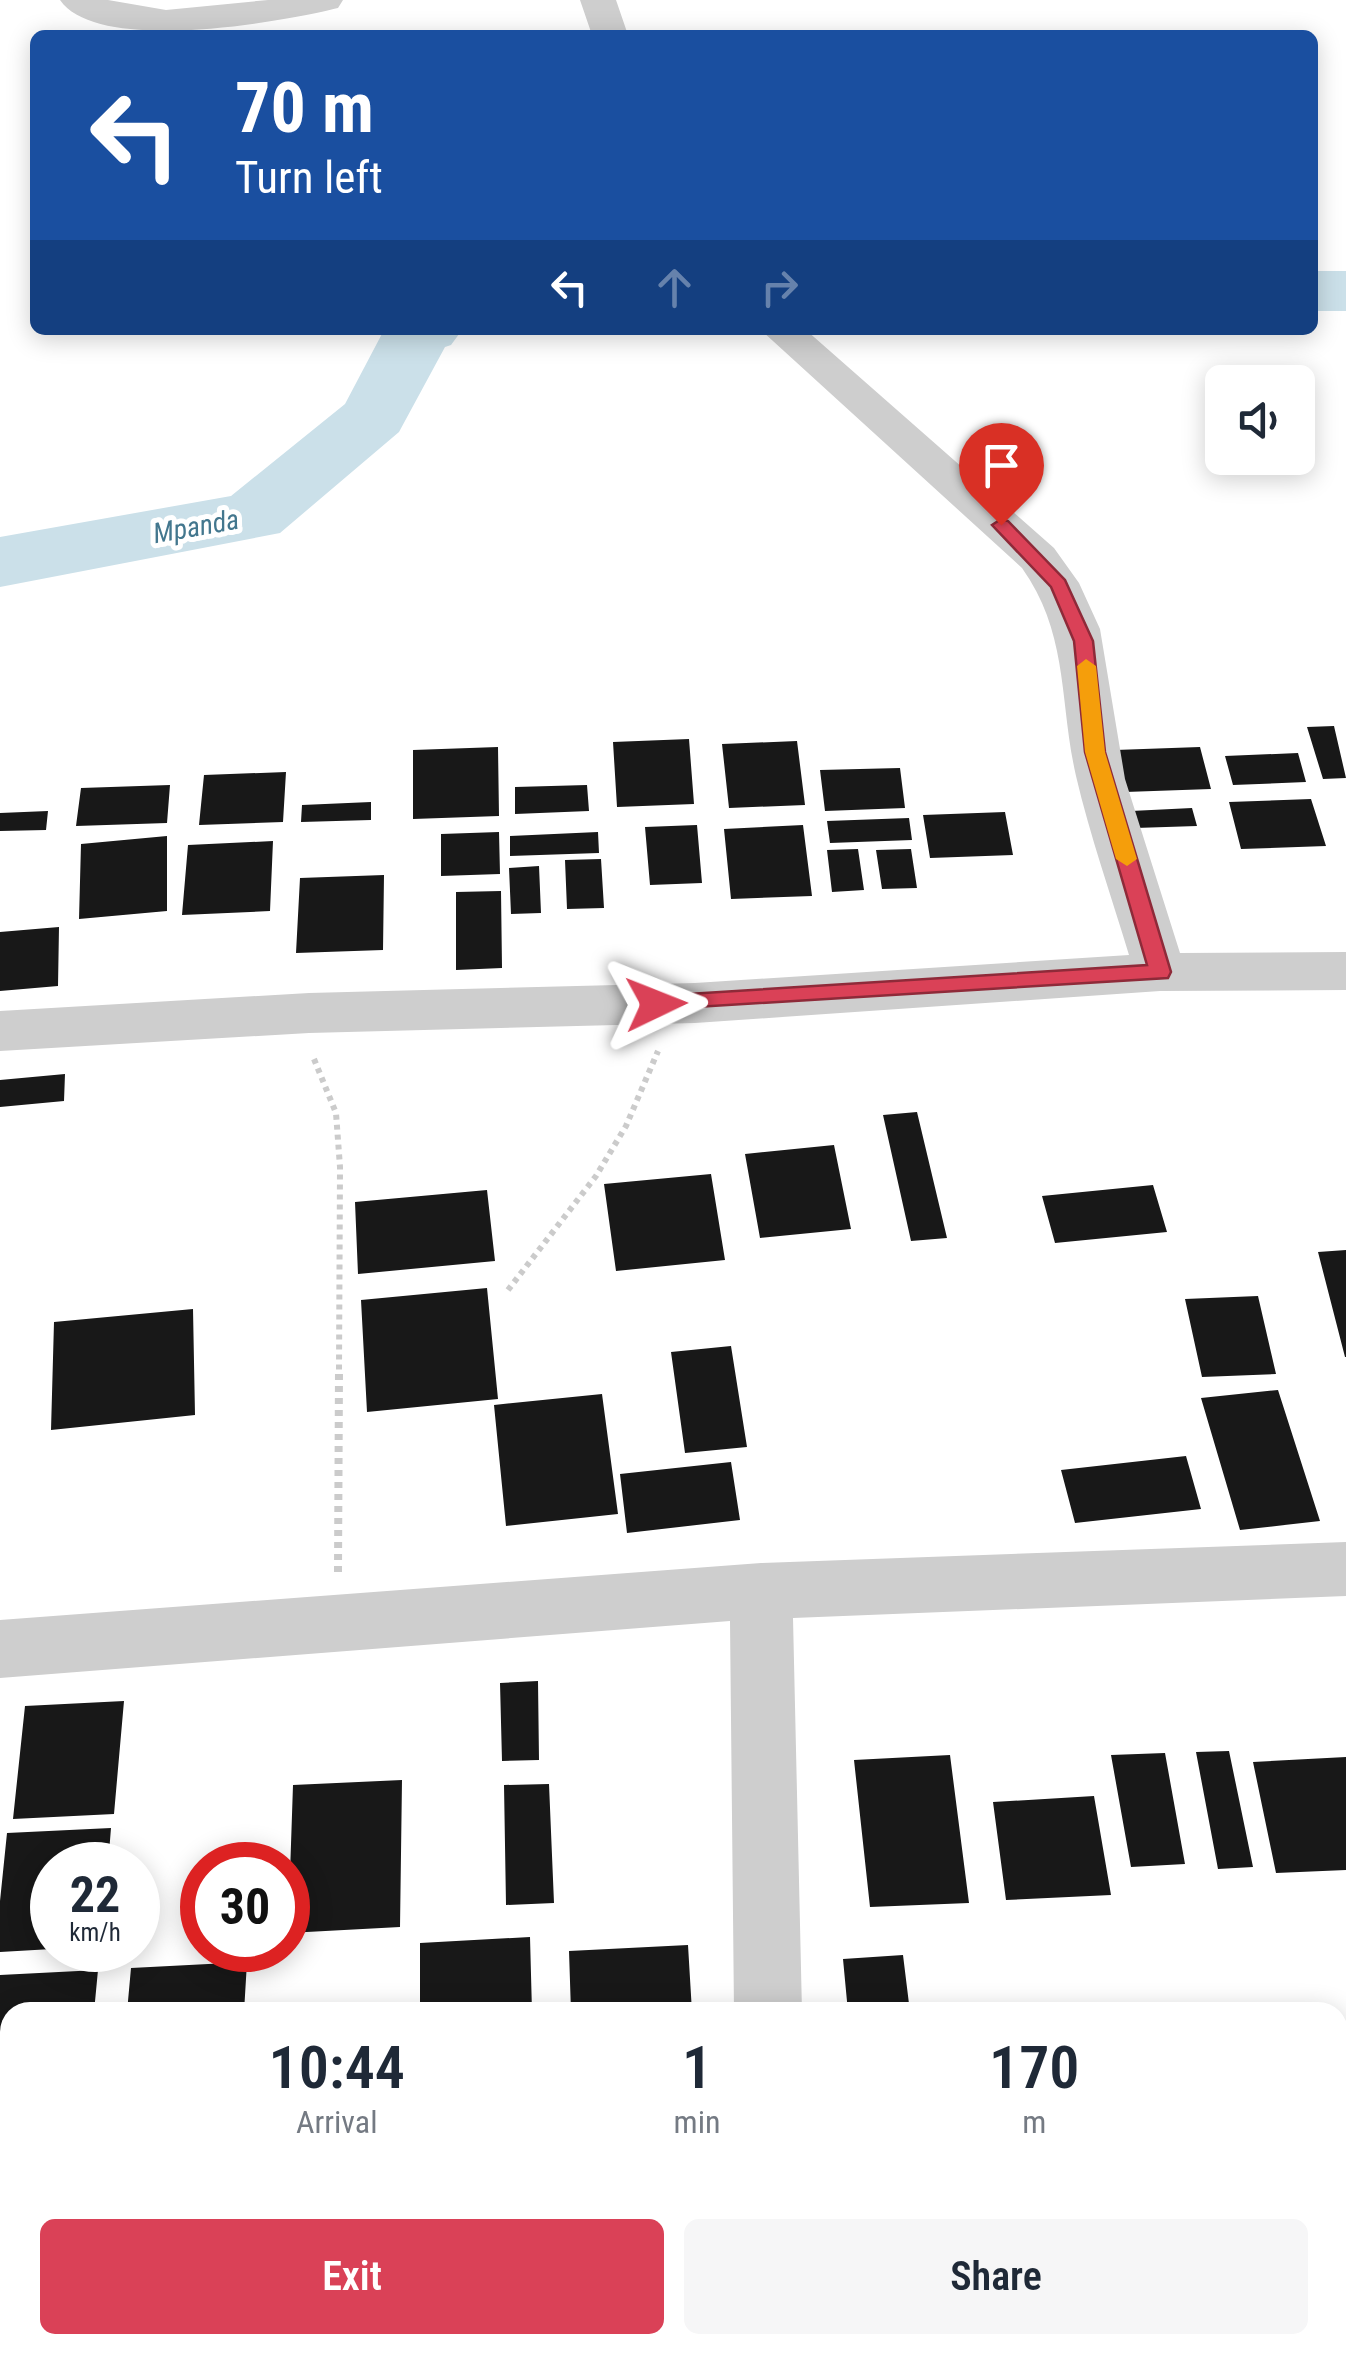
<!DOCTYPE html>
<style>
:root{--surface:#fff;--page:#f6f6f7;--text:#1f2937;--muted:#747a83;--accent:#da4157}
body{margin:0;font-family:"Roboto Condensed",sans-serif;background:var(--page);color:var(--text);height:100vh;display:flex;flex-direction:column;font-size:38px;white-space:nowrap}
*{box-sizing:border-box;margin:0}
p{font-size:32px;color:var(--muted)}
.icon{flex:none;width:55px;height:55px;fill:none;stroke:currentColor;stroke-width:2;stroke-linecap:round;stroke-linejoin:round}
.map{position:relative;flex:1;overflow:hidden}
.panel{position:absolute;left:0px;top:2002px;width:1348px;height:352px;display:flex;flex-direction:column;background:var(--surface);border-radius:30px 30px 0 0;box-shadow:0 5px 25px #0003}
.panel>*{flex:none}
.hud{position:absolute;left:30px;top:30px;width:1288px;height:305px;border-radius:15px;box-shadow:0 5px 25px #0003;background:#1a4fa0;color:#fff;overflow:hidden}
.fabs{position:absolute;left:1205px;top:365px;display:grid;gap:20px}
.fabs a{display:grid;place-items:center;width:110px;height:110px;border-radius:15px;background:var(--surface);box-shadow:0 5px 25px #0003;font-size:50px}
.speed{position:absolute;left:30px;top:1842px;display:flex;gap:20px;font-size:50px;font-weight:700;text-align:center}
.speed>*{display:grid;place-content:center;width:130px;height:130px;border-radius:50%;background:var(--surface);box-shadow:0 5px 25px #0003;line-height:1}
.speed small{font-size:25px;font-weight:400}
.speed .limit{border:15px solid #d22;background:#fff;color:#111}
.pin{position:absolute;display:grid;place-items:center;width:85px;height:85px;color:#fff;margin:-102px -42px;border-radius:50% 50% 50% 0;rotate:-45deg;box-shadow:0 0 10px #0007}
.pin .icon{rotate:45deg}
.me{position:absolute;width:110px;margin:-55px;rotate:88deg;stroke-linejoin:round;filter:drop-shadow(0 0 8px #0008)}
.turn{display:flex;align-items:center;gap:35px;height:210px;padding:0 40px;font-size:45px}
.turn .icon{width:130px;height:130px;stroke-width:2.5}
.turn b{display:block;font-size:70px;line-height:85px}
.lanes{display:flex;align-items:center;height:95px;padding:0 40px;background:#0003;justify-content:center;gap:50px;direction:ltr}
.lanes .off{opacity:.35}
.eta{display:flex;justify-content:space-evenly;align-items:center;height:170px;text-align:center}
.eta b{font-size:60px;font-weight:600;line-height:70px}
.action{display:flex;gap:20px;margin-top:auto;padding:20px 40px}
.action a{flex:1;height:115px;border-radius:15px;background:var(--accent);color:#fff;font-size:40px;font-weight:600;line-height:115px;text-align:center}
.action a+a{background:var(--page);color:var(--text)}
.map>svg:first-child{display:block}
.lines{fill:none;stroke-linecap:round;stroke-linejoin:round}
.river{fill:#cbe0e9;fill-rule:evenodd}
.building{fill:#181818}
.path-far1{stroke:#cbcbcb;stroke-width:6;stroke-dasharray:5 5;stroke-linecap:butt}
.path{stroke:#cbcbcb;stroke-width:8;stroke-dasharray:6 6;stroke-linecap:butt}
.minor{fill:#cecece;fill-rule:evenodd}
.route{fill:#da4157;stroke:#8e2a39;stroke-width:2.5}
.slow{fill:#f59e0b}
.labels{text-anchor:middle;stroke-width:10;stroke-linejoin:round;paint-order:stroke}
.far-water-label{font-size:28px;font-style:italic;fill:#43778e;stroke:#fff}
</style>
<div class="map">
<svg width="1346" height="2354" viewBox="0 0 1346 2354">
<rect width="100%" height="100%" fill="#fff"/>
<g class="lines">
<path class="river" d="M 1312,271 L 1346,271 L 1346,311 L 1312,311 Z
M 384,330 L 462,330 L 451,345 L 445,347 L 399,432 L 280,533 L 0,587 L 0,537 L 231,496 L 345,404 Z"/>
</g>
<path class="building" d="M 1334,726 L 1346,778 L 1323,779 L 1307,727 Z
M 689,739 L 694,804 L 617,807 L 613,742 Z
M 797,741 L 805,805 L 729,808 L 722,744 Z
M 498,747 L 499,816 L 413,819 L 413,750 Z
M 1200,747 L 1211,789 L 1125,792 L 1115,750 Z
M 1298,753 L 1306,782 L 1233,785 L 1225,756 Z
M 900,768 L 905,808 L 825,811 L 820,770 Z
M 286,772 L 283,822 L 199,825 L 204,775 Z
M 170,785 L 167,823 L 76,826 L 81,788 Z
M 587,785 L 589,811 L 515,814 L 515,787 Z
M 1311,799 L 1326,846 L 1241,849 L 1229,802 Z
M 371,802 L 371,820 L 301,822 L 302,805 Z
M 1192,808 L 1197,826 L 1135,828 L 1131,811 Z
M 48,811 L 46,830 L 0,831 L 0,813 Z
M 1005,812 L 1013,855 L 930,858 L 923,815 Z
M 909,818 L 912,840 L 830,843 L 827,821 Z
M 697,825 L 702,883 L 650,885 L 645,827 Z
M 803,825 L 812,896 L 731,899 L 724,829 Z
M 499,832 L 500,874 L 441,876 L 441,834 Z
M 598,832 L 599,853 L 510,856 L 510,836 Z
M 167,836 L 167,911 L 79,919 L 81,844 Z
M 273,841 L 270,911 L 182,915 L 188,845 Z
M 858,849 L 864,890 L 832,892 L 827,850 Z
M 911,849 L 917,888 L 882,889 L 876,850 Z
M 601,859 L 604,908 L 567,909 L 565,860 Z
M 539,866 L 541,913 L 511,914 L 509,868 Z
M 384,875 L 383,950 L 296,953 L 300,878 Z
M 501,891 L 502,968 L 456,970 L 456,892 Z
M 59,927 L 58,986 L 0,991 L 0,932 Z
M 65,1074 L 64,1101 L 0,1107 L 0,1080 Z
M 917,1112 L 947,1238 L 911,1241 L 883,1115 Z
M 834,1145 L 851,1229 L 760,1238 L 745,1154 Z
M 711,1174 L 725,1260 L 616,1271 L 604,1184 Z
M 1153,1185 L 1167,1232 L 1055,1243 L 1042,1196 Z
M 487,1190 L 495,1261 L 358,1274 L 355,1202 Z
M 1346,1250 L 1346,1357 L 1345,1357 L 1318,1252 Z
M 487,1288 L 498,1399 L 367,1412 L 361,1300 Z
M 1258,1296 L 1276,1374 L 1202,1377 L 1185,1299 Z
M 193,1309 L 195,1415 L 51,1430 L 54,1322 Z
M 731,1346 L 747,1447 L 685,1453 L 671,1352 Z
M 1278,1390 L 1320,1521 L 1240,1530 L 1201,1398 Z
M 602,1394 L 618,1514 L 506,1526 L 494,1405 Z
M 1186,1456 L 1201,1509 L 1075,1523 L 1061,1470 Z
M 731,1462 L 740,1520 L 627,1533 L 620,1474 Z
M 538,1681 L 539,1760 L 502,1761 L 500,1683 Z
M 124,1701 L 114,1814 L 13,1819 L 25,1706 Z
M 1229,1751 L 1253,1867 L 1218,1869 L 1196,1752 Z
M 1165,1753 L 1185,1864 L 1131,1867 L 1111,1755 Z
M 950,1755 L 969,1903 L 870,1907 L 854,1760 Z
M 1346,1757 L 1346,1870 L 1276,1873 L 1253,1762 Z
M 402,1780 L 400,1927 L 288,1933 L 293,1785 Z
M 549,1784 L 554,1903 L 506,1905 L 504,1785 Z
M 1094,1796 L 1111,1895 L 1006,1900 L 993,1802 Z
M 111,1828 L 108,1865 L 52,1865 L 52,1949 L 0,1952 L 0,1901 L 7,1833 Z
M 530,1937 L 532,2012 L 420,2012 L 420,1943 Z
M 688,1945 L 692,2012 L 571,2012 L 569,1951 Z
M 903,1955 L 910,2012 L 848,2012 L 843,1959 Z
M 247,1962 L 244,2012 L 127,2012 L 131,1968 Z
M 98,1970 L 94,2012 L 10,2012 L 10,2092 L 0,2093 L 0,1975 Z"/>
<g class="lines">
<path class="path-far1" d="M 314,1059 L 336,1113 L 340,1167 L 339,1372
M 508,1290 L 596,1176 L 626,1126 L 658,1051"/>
<path class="path" d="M 338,1572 L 339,1370"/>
<path class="minor" d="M 60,0 L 108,0 L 166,10 L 268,0 L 343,0 L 338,8 C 281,22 98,55 60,0 Z
M 580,0 L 616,0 L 628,35 L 592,35 Z
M 761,330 L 806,330 L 1054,548 L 1079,583 L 1100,629 L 1125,779 L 1180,953 L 1346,952 L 1346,990 L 1160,991 L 695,1023 L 309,1033 L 0,1051 L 0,1011 L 309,993 L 695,983 L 1129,955 C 1111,895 1090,836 1076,776 C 1059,701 1069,634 1022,568 Z
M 1346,1542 L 1346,1596 L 793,1618 L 802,2012 L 734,2012 L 730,1621 L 0,1678 L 0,1620 L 761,1563 Z
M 1338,2273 L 1346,2273 L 1346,2347 L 1334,2345 L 1338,2345 Z
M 93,2345 L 482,2345 L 478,2354 L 89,2354 Z
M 737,2345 L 811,2345 L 810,2354 L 736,2354 Z"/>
</g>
<path class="route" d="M 1001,519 L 1008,521 L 1065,580 L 1093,641 L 1105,752 L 1171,972 L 1168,978 L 648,1010 L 645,1004 L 648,998 L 656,996 L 1147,965 L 1085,752 L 1074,641 L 1051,587 L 992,525 Z"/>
<path class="slow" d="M 1086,659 L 1096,666 L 1105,752 L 1137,859 L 1127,866 L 1116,859 L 1085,752 L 1077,666 Z"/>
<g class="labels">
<g class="far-water-label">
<text transform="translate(196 526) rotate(-10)" y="10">Mpanda</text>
</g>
</g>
</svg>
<div class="fabs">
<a><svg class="icon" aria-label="sound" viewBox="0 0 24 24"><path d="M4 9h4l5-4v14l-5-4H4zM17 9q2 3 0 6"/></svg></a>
</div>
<div class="speed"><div>22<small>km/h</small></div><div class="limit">30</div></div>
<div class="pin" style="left:1001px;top:525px;background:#d93025"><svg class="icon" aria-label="arrive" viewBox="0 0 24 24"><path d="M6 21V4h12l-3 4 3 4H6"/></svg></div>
<svg class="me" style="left:656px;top:1004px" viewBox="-20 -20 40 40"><path d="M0-17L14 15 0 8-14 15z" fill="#da4157" stroke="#fff" stroke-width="4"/></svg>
<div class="hud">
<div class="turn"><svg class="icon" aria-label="left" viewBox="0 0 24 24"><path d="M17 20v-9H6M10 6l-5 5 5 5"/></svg><div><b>70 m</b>Turn left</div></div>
<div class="lanes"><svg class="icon" aria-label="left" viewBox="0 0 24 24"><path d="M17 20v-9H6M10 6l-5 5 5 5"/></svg><svg class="icon off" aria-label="ahead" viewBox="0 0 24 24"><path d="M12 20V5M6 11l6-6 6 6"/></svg><svg class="icon off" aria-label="right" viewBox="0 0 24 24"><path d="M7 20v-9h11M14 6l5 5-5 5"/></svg></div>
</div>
<section class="panel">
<div class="eta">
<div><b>10:44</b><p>Arrival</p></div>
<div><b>1</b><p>min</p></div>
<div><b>170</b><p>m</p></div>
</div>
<div class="action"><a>Exit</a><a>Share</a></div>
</section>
</div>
